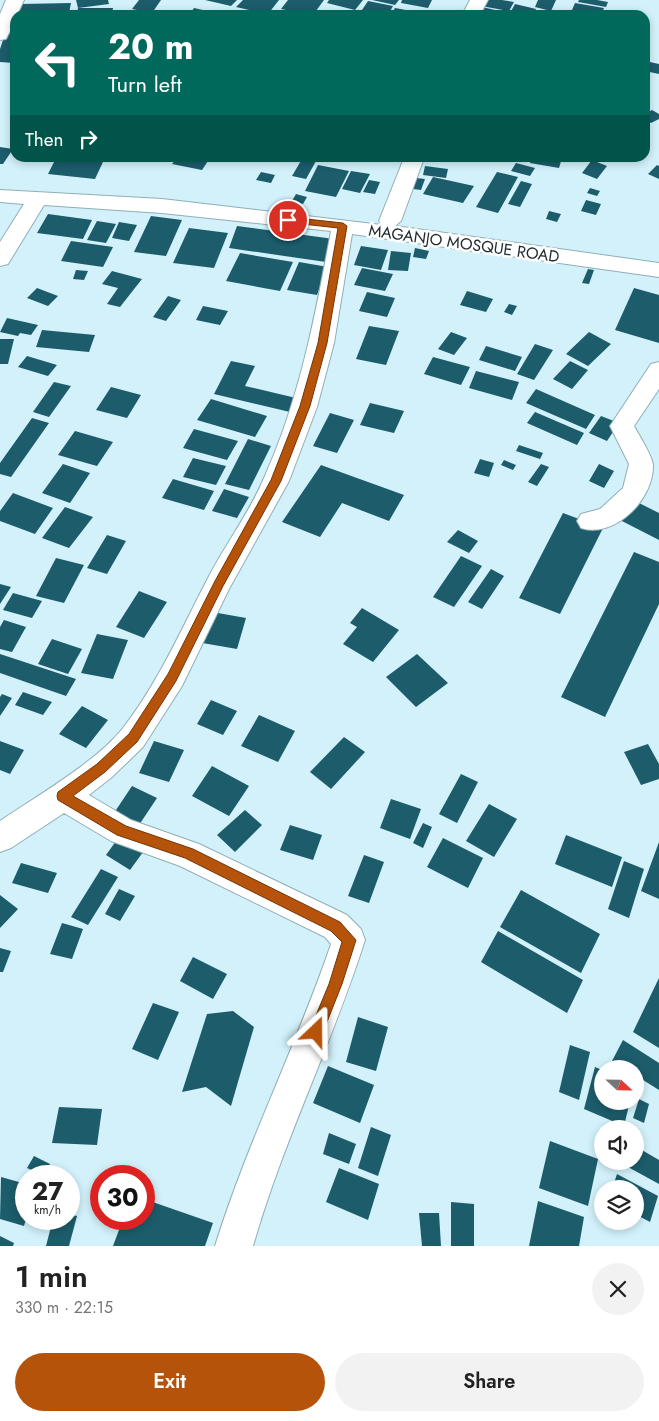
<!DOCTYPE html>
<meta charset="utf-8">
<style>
:root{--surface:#fff;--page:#f2f2f2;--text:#222;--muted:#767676;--accent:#b45309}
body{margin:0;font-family:Jost,sans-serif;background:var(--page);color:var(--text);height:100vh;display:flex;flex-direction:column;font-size:19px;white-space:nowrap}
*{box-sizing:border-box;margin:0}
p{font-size:16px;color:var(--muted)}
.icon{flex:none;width:28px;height:28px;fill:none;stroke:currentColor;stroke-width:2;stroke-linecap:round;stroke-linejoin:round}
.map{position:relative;height:1246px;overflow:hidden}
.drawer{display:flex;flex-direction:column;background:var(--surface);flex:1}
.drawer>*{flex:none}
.guide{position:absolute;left:10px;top:10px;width:640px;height:152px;border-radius:15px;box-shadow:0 2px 8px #0003;background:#00695c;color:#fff;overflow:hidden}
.needle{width:32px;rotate:112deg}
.controls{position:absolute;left:594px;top:1060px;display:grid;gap:10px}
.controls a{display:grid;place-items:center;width:50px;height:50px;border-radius:50%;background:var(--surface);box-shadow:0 2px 8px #0003;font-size:25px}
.speed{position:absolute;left:15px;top:1165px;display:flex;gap:10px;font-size:25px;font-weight:700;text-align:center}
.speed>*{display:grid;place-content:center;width:65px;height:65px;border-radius:50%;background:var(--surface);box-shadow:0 2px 8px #0003;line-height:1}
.speed small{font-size:12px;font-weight:400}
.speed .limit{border:8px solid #d22;background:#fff;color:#111}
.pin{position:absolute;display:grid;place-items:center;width:42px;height:42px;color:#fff;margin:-21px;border:2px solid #fff;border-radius:50%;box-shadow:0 1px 5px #0007}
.me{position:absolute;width:55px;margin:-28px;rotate:23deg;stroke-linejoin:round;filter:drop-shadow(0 0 4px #0008)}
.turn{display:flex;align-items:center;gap:18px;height:105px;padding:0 15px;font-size:22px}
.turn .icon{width:65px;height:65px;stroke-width:2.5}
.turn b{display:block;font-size:35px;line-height:42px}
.then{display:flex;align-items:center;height:48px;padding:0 15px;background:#0003;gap:10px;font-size:19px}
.round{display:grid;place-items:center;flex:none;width:52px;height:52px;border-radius:26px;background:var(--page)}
.head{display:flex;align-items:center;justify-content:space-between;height:85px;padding:0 15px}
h1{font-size:30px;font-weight:600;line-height:38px}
.primary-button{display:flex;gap:10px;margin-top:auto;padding:10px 15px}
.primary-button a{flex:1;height:58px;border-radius:30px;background:var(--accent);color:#fff;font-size:20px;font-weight:600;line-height:58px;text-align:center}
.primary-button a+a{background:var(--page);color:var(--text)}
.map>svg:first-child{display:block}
.building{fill:#1c5c6b}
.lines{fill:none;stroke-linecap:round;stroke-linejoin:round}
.minor-casing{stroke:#90aeb6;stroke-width:2}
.minor{fill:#fff;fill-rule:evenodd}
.route{fill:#b45309;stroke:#753606}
.labels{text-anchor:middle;stroke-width:5;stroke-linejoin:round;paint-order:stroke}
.far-street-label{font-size:16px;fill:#1d292c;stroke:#fff}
</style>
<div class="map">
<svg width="659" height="1246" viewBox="0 0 659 1246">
<rect width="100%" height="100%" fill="#d2f1fa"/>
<path class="building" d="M 76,0 L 108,0 L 109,4 L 78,8 Z
M 139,0 L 161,0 L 152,13 L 132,9 Z
M 205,0 L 237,0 L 231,6 Z
M 243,0 L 279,0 L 268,14 L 236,7 Z
M 288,0 L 324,0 L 313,15 L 281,9 Z
M 329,0 L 363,0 L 355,10 L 327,3 Z
M 372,0 L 399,0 L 395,5 Z
M 402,0 L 432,0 L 428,8 L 401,3 Z
M 484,0 L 502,0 L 514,2 L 509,11 L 481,6 Z
M 538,0 L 556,0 L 551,11 L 535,7 Z
M 579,0 L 597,0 L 608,2 L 606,7 L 578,2 Z
M 368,1 L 393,6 L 388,15 L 360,13 Z
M 71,3 L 69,13 L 19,14 L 21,4 Z
M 575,3 L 604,8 L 601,15 L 572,10 Z
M 515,4 L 536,9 L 533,15 L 509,15 Z
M 482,7 L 508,13 L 506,15 L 478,15 Z
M 78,8 L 113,8 L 112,15 L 77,15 Z
M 194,8 L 207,11 L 203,15 L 189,15 Z
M 395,8 L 411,11 L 409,15 L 391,15 Z
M 416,10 L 434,14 L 434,15 L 413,15 Z
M 6,31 L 15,31 L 15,63 L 0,62 L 0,49 Z
M 645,61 L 659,64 L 659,74 L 645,71 Z
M 652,110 L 659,114 L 659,119 L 651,123 L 645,119 L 645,114 Z
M 0,147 L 13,149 L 3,164 L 0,164 Z
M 56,158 L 61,158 L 103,162 L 95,179 L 48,174 Z
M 177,158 L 210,158 L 202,170 L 172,164 Z
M 531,158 L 562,158 L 559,168 L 530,163 Z
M 302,159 L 316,161 L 306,179 L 292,176 Z
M 592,160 L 607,166 L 597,179 L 582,173 Z
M 516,163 L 535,168 L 530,176 L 511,171 Z
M 318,165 L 349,171 L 336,197 L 305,191 Z
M 657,165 L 659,166 L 659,179 L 648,174 Z
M 425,166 L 448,169 L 446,178 L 423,175 Z
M 351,171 L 370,174 L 360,193 L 342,189 Z
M 261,172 L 275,175 L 271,183 L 256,180 Z
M 497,172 L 518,177 L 498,213 L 476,207 Z
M 408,177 L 425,179 L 421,190 L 405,188 Z
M 433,177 L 474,186 L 463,203 L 423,194 Z
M 369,180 L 380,182 L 375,194 L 363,192 Z
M 521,181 L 532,184 L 520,207 L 508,204 Z
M 590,188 L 600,191 L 597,196 L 587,193 Z
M 296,194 L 307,197 L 303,204 L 292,201 Z
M 586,200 L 601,204 L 596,215 L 581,211 Z
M 549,211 L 561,214 L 557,222 L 546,219 Z
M 48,214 L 92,220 L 83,239 L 37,233 Z
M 151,216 L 182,220 L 166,256 L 134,252 Z
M 97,221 L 116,224 L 106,243 L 87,240 Z
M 119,222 L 137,225 L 129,241 L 112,238 Z
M 237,226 L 334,239 L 326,262 L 229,248 Z
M 189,228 L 228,233 L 214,268 L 173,263 Z
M 71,241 L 113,247 L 103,267 L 61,261 Z
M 361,246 L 388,250 L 381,270 L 354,265 Z
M 415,248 L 429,251 L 426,259 L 413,257 Z
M 391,251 L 411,253 L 408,271 L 388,270 Z
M 240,253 L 293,262 L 280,291 L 226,281 Z
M 299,262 L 328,267 L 317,295 L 287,290 Z
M 362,268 L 393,274 L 385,291 L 354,285 Z
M 588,269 L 594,270 L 589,284 L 582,283 Z
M 76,270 L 88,271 L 84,280 L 73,279 Z
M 112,271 L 142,279 L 120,307 L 107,304 L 118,288 L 102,284 Z
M 37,288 L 58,296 L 48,306 L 27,298 Z
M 634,288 L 659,295 L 659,343 L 615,330 Z
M 467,291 L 493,299 L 486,312 L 460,305 Z
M 367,292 L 395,298 L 387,317 L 359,311 Z
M 168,296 L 181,300 L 166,321 L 153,317 Z
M 509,304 L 517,306 L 512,315 L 504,312 Z
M 203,306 L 228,311 L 220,325 L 196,320 Z
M 7,318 L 38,325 L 31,335 L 20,333 L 18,336 L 0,332 Z
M 369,326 L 399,331 L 386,365 L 356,359 Z
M 42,330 L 95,335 L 89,352 L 36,347 Z
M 451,332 L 467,338 L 454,355 L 438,349 Z
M 589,332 L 611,344 L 588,366 L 566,354 Z
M 0,339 L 14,339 L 8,364 L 0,364 Z
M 535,344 L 553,350 L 534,380 L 517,374 Z
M 486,346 L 522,357 L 515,371 L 479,360 Z
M 27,356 L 57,365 L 48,376 L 18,367 Z
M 433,357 L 470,367 L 461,385 L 424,374 Z
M 231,361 L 255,366 L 245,386 L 296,398 L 290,412 L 214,394 Z
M 570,361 L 588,370 L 572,389 L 553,379 Z
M 476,371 L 519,382 L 512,400 L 469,388 Z
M 54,382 L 71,386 L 49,417 L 33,412 Z
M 111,387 L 141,395 L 127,418 L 96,410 Z
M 536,389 L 595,415 L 586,429 L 526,403 Z
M 211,399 L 267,416 L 255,437 L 197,420 Z
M 370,403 L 404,411 L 394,433 L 360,425 Z
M 535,412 L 584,433 L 577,445 L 527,423 Z
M 330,413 L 354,420 L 337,453 L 313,446 Z
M 601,416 L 619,423 L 607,441 L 589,433 Z
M 32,418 L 49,423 L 11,477 L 0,474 L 0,463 Z
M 194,429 L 238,441 L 227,460 L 183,448 Z
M 75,431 L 113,442 L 97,466 L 58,455 Z
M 248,439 L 271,446 L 249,490 L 225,484 Z
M 519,445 L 543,453 L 540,459 L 516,451 Z
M 193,458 L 226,466 L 216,485 L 183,477 Z
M 480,459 L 494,463 L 489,477 L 474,473 Z
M 504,460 L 516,465 L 513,470 L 501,465 Z
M 63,464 L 90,473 L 70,503 L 42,493 Z
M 541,464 L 549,467 L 537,486 L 528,482 Z
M 599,464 L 614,471 L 604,488 L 589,481 Z
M 321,465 L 404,495 L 389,521 L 342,503 L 320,537 L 282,522 Z
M 173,479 L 214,491 L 204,510 L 162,498 Z
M 224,489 L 249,497 L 237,518 L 212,511 Z
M 13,493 L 53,508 L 35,534 L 0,521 L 0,511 Z
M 635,501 L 659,513 L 659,540 L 620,520 Z
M 65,507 L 93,517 L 69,548 L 42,538 Z
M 563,513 L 603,528 L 560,614 L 519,598 Z
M 458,530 L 478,541 L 469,553 L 447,542 Z
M 107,535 L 126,541 L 107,574 L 87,568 Z
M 634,552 L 659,562 L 659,604 L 605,717 L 561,697 Z
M 461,556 L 482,566 L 454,607 L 433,597 Z
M 56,558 L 84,565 L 64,603 L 36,596 Z
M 491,569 L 504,576 L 482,609 L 468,602 Z
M 0,584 L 11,587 L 0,604 Z
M 139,591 L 167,602 L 144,638 L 116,627 Z
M 13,593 L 42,601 L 32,618 L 3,610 Z
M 362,608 L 399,630 L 373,662 L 343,644 L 357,627 L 350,623 Z
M 201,610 L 246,618 L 237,649 L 191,641 Z
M 4,620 L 26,627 L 12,652 L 0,649 L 0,627 Z
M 97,634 L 128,640 L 113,679 L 81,673 Z
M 52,639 L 82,649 L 68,674 L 38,664 Z
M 0,654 L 76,679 L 66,696 L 0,673 Z
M 417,654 L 448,683 L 416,707 L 386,677 Z
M 23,692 L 52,702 L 43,715 L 15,705 Z
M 2,694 L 12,698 L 0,716 L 0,697 Z
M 211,700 L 237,711 L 223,735 L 197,724 Z
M 82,706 L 108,720 L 86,748 L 59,734 Z
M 259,715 L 295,731 L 278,762 L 241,746 Z
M 344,737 L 365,752 L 331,789 L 310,772 Z
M 0,741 L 24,750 L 10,774 L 0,770 Z
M 154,741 L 184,750 L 169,782 L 139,773 Z
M 648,744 L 659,764 L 659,779 L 641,785 L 624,752 Z
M 212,766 L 249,786 L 229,816 L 192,796 Z
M 461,774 L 478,782 L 457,823 L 439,814 Z
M 132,786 L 157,798 L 137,828 L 112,816 Z
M 391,799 L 421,809 L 410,839 L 380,828 Z
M 489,804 L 517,819 L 494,857 L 466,841 Z
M 245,810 L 262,825 L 235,852 L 217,835 Z
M 423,823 L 432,827 L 423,848 L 413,843 Z
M 290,825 L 322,835 L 313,860 L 280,850 Z
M 121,834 L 146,848 L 130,870 L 106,855 Z
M 566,835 L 622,857 L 612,887 L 555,864 Z
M 443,838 L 483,858 L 468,888 L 427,867 Z
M 659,842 L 659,899 L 641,891 Z
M 364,855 L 384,862 L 369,903 L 348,896 Z
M 624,861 L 644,869 L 629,918 L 608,909 Z
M 21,863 L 57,873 L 48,893 L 12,883 Z
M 101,869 L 118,877 L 88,925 L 71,917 Z
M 119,889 L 135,896 L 120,921 L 105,914 Z
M 521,890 L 600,934 L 581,973 L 500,927 Z
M 0,895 L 18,909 L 0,928 Z
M 62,923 L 83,929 L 72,959 L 50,954 Z
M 498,931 L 583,980 L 567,1013 L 481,962 Z
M 0,948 L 11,951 L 3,972 L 0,972 Z
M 193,957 L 227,974 L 213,999 L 180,981 Z
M 659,978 L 659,1048 L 633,1032 Z
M 153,1003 L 179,1012 L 158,1060 L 132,1049 Z
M 233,1011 L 254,1027 L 231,1106 L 206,1087 L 182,1092 L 207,1014 Z
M 358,1017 L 388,1027 L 376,1071 L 346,1062 Z
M 623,1040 L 659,1063 L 659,1090 L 635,1075 L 635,1069 L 625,1069 L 612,1061 Z
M 570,1045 L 590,1052 L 579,1100 L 559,1092 Z
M 328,1066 L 374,1085 L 360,1123 L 313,1103 Z
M 595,1067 L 602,1070 L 602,1101 L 630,1101 L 624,1126 L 584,1109 Z
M 639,1099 L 649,1104 L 644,1123 L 633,1118 Z
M 59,1107 L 102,1109 L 97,1145 L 52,1143 Z
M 371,1127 L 391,1135 L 378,1176 L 358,1168 Z
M 329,1133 L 356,1144 L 349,1164 L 323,1154 Z
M 550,1141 L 598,1159 L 588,1206 L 539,1188 Z
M 635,1146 L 659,1160 L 659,1184 L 617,1161 L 635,1161 Z
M 34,1156 L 50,1164 L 43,1175 L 27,1168 Z
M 339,1168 L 379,1184 L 368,1220 L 326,1202 Z
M 617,1174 L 658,1196 L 650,1222 L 635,1214 L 635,1189 L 612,1189 Z
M 1,1177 L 26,1184 L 26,1219 L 24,1226 L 0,1219 Z
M 144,1199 L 213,1223 L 205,1246 L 113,1246 L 123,1219 L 144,1219 Z
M 538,1201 L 584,1217 L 579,1246 L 529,1246 Z
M 451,1202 L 474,1204 L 474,1246 L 451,1246 Z
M 419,1213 L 439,1213 L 441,1246 L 422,1246 Z
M 69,1214 L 77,1216 L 69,1246 L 46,1246 L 53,1219 L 69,1219 Z
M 0,1236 L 14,1243 L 13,1246 L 0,1246 Z"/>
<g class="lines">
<defs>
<path id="minor" d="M 6,0 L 24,0 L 17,15 L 15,15 L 15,21 L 6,39 L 0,40 L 0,14 Z
M 470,0 L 488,0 L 480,15 L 462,15 Z
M 404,158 L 424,158 L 401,221 L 395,226 L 659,263 L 659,277 L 352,234 L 334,343 L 317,407 L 289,481 L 229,589 L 182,686 L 143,747 L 112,777 L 89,795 L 131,820 L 199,844 L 347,915 L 361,929 L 365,940 C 332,1044 283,1141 253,1246 L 215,1246 C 247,1143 296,1047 331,944 L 325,937 L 180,866 L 111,841 L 64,813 L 11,848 L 0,852 L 0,821 C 37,796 96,762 123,728 C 158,683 181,630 207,580 C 224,546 249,514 264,478 C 300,398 315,317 331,231 L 162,213 L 44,205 L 8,264 L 0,266 L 0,242 L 24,204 L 0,202 L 0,190 L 162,199 L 382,225 L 379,221 Z
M 659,362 L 659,389 L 634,426 C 639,435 653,457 653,465 C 654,499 615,539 581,528 L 577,521 L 581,514 L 600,509 L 623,488 L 629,464 L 610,426 L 651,364 Z"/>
</defs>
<use href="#minor" class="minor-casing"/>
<use href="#minor" class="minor"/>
</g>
<path class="route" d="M 288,217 L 343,223 L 347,226 L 327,343 L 310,406 L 281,481 L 223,586 L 176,681 L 137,742 L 105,772 L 73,796 L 126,826 L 193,849 L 340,922 L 356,940 L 342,984 L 321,1037 L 316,1039 L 311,1037 L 309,1032 L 329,984 L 342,942 L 331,931 L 185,858 L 117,835 L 58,800 L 57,796 L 58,792 L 97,764 L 129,734 L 168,674 L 215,581 L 271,480 L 300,406 L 318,343 L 338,228 L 285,222 L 284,220 Z"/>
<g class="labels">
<g class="far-street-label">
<text transform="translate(464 243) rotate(8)" y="6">MAGANJO MOSQUE ROAD</text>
</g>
</g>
</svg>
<div class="controls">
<a><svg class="needle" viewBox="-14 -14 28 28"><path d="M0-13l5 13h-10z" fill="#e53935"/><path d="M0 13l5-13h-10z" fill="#767676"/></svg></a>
<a><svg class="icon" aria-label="sound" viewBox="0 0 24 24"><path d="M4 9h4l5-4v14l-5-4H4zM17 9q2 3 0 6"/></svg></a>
<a><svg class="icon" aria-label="layers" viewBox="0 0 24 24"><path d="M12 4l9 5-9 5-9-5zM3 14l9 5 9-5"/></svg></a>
</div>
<div class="speed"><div>27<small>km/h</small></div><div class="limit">30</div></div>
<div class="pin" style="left:288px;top:220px;background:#d93025"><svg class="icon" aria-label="arrive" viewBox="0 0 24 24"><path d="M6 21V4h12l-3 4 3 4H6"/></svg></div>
<svg class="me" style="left:316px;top:1032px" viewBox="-20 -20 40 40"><path d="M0-17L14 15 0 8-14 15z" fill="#b45309" stroke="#fff" stroke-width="4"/></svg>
<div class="guide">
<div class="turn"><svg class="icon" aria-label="left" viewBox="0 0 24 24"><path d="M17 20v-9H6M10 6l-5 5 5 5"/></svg><div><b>20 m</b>Turn left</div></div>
<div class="then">Then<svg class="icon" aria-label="right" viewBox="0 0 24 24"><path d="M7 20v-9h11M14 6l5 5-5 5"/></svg></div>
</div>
</div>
<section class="drawer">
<div class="head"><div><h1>1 min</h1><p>330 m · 22:15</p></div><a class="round"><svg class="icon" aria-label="close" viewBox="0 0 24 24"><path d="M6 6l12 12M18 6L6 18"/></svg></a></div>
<div class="primary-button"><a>Exit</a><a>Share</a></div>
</section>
